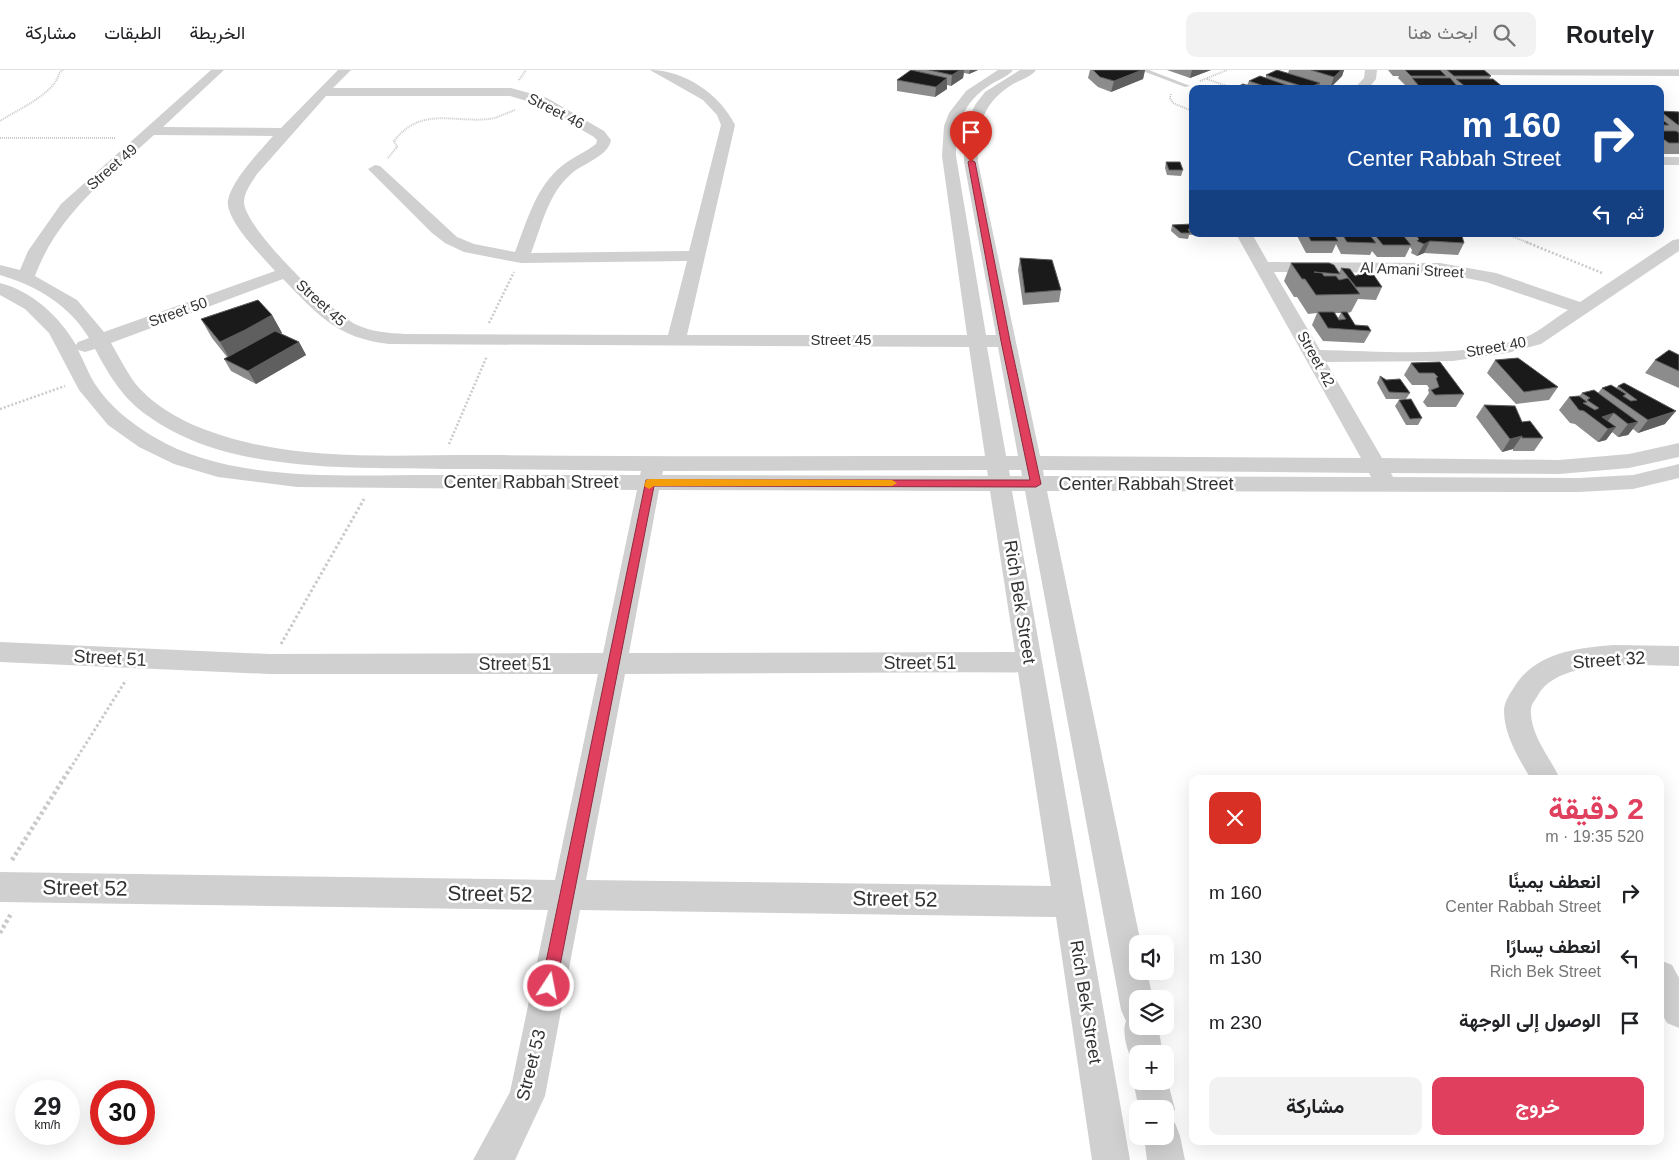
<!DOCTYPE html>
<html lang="ar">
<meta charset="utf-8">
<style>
:root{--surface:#fff;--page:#f2f2f2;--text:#202124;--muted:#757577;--line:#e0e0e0;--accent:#e03f5e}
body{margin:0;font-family:Helvetica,Vazirmatn,sans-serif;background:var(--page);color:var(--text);direction:rtl;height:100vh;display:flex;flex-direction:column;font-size:19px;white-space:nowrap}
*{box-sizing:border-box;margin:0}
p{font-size:16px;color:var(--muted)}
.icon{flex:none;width:28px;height:28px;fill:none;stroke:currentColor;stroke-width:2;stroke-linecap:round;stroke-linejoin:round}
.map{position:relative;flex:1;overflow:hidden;direction:ltr}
.side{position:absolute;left:1189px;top:705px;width:475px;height:370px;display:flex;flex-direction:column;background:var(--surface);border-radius:10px;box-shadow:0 5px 20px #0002;direction:rtl}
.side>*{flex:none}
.top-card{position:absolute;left:1189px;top:15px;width:475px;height:152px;border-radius:10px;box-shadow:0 5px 20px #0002;direction:rtl;background:#1a4fa0;color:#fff;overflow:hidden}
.controls{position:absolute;left:1129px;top:865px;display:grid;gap:10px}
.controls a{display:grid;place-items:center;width:45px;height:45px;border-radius:10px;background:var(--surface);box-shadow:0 5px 20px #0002;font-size:25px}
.speed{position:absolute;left:15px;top:1010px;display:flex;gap:10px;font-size:25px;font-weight:700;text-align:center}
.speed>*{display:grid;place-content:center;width:65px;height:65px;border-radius:50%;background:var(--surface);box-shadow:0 5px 20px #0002;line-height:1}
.speed small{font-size:12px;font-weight:400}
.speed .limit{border:8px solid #d22;background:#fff;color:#111}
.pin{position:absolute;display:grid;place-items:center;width:42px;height:42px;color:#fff;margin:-51px -21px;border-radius:50% 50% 50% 0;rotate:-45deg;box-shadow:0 0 5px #0007}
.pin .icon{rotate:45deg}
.me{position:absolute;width:55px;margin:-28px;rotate:11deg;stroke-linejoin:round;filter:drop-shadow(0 0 4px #0008)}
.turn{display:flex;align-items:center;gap:18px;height:105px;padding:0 20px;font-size:22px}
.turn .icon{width:65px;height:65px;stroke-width:2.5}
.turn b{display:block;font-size:35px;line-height:42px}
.then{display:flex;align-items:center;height:48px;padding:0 20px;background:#0003;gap:10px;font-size:19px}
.round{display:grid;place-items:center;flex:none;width:52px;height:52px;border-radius:10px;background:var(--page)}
.overview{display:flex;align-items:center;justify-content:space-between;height:85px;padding:0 20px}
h1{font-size:30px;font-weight:700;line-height:38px;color:var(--accent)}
.cta{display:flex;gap:10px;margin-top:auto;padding:10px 20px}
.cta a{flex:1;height:58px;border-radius:10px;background:var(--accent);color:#fff;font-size:20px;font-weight:700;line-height:58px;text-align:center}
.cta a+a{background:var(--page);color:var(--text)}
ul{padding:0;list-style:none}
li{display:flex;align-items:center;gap:15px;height:65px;padding:0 20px}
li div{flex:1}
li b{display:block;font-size:19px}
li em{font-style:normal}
header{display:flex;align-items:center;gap:30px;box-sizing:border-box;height:70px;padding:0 25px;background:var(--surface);border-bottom:1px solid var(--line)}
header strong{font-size:24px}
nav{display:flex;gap:28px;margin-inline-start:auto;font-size:18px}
.search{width:350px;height:45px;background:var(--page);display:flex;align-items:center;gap:12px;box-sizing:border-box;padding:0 18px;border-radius:10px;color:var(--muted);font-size:19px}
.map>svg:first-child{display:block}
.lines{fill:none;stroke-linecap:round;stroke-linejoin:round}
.path-far3{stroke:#cacaca;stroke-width:2;stroke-dasharray:1 1;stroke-linecap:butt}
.path-far2{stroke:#cacaca;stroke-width:2.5;stroke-dasharray:2 2;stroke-linecap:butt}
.path-far1{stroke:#cacaca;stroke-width:3;stroke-dasharray:2.5 2.5;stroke-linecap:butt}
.path{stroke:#cacaca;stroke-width:4.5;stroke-dasharray:3 3;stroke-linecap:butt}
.lane{fill:#d0d0d0;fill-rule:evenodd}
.street{fill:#d0d0d0;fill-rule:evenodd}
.wall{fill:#8c8c8c;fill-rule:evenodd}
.shaded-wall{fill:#5f5f5f}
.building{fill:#1a1a1a;stroke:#5f5f5f}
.route{fill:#e03f5e;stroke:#92293d}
.slow{fill:#f59e0b}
.labels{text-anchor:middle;stroke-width:5;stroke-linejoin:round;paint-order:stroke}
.far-street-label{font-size:15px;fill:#333;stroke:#fff}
.street-label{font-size:18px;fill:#333;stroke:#fff}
.near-street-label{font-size:21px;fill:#333;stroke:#fff}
</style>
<header>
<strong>Routely</strong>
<div class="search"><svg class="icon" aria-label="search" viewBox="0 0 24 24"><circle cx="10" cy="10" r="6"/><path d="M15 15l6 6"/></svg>ابحث هنا</div>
<nav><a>الخريطة</a><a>الطبقات</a><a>مشاركة</a></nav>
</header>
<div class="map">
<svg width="1679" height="1090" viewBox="0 0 1679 1090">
<rect width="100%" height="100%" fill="#fff"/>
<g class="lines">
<path class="path-far3" d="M 1207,9 L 1235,19
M 519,10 L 526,0
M 1200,11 L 1227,0
M 1316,15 L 1325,19
M 1171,24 L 1170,28 L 1173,33 L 1192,41
M 0,51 C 17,40 56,23 59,3 L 63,0
M 0,68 L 116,68
M 388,88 L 397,77 L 394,71 C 421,36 453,53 489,49 C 498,48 506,43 515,40
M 1506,164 L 1529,173"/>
<path class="path-far2" d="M 1526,172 L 1602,203
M 489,253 L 514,202
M 0,339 L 65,316
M 449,374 L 487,286"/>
<path class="path-far1" d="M 281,574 L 364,429
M 70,699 L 126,610"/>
<path class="path" d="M 12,790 L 71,697
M 0,863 L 12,842"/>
<path class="lane" d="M 1140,0 L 1149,0 L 1190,16 L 1185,17 Z"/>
<path class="street" d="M 211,0 L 224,0 L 163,57 L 281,58 L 338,0 L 351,0 L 333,18 L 511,18 L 547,28 L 604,61 L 611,70 C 608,87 583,93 571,104 C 548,124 542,155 531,183 L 689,181 L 721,55 L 717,45 L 703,30 L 650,0 C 684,0 720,24 735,55 L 687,265 L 967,265 L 942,86 L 944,56 L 949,43 L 966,21 L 998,0 L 1013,0 C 1008,7 997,10 990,15 C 963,32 956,55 956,86 L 986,265 L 996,265 L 964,92 L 964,59 L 975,35 L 985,22 L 1020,0 L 1036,0 C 1031,7 1020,10 1013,14 C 982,33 976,58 978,92 L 1040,386 L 1361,388 L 1236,164 L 1252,164 L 1268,192 L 1440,193 L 1496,203 L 1580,232 L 1673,170 L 1679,169 L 1679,181 L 1541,274 L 1507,283 L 1453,291 L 1326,292 L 1382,388 L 1559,390 L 1629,384 L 1679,373 L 1679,387 L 1629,398 L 1559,404 L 1391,403 L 1393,407 L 1579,408 L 1633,405 L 1679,394 L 1679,408 L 1633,419 L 1579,422 L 1047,421 L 1141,874 L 1138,874 L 1138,901 L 1147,901 L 1153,929 L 1138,929 L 1138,956 L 1158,956 L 1163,984 L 1138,984 L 1138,998 L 1134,996 C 1129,985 1121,964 1126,951 L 1121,940 L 1025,421 L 1012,421 L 1130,1090 L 1092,1090 L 1056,847 L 580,840 L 545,1026 L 515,1090 L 473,1090 L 510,1022 L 548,840 L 0,832 L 0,802 L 555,810 L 598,604 L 269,604 L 0,592 L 0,572 L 269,584 L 603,583 L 637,420 L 297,417 L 218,407 L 174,394 L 139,377 L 108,355 L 79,320 L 49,263 L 25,239 L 0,225 L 0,213 C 32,221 60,247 76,275 L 78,272 L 89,268 C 69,235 37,216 0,205 L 0,195 L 20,200 L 28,181 L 61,134 ZM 326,26 L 510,26 L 537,34 L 594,67 L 597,70 L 596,74 C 586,82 573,87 563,95 C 536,116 527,151 515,182 L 474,174 L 457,167 L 380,96 L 375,95 L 368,99 L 432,163 L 445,173 L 464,182 L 521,193 L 687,191 L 668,265 L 405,264 C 389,263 372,262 357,255 C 333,244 242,156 244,131 C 245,121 252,112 257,104 ZM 154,65 L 273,66 C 260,81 232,110 228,130 C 225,150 262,186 275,201 L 104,262 L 77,230 L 35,206 C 58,144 107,108 154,65 ZM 1274,202 L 1440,203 L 1486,212 L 1568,240 C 1555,248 1540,261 1526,267 C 1464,289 1384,281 1320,280 ZM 283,209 C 318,245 337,268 389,274 L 969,277 L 985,386 C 821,386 657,387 493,385 C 399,384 297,394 206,360 C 179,350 149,333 132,309 C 124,297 118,285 111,273 ZM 987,277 L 998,277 L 1018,386 L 1006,386 ZM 95,279 C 109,305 123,329 148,346 C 228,404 351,397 445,399 C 510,399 576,400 641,401 L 640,405 C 571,405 502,405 432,405 C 346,405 230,413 154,367 C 132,354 109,336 95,314 C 88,303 84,291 78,280 L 85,282 ZM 987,400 L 988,406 L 662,405 L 663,401 ZM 1009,400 L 1021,400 L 1022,406 L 1010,406 ZM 1043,400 L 1369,403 L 1371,407 L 1044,406 ZM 659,420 L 990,421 L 1015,582 L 629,583 ZM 1018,602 L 1051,816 L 586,810 L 625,604 Z
M 1365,0 L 1377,0 L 1376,9 L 1368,19 L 1354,19 L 1364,8 Z
M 1484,0 L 1679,0 L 1679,6 L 1490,5 L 1486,4 Z
M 1660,87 L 1679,87 L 1679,95 L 1660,95 Z
M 1614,575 L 1679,576 L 1679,596 C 1641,596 1560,587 1538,625 C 1536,629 1532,633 1531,638 C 1529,664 1550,687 1560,709 L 1531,709 C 1519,689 1504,665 1504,641 C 1504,633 1509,625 1513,619 C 1534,583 1575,578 1614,575 Z
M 1660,890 L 1672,895 L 1679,908 L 1679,958 L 1667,953 L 1660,940 Z
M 1138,1001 L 1138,1011 L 1165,1011 L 1165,1002 L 1175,1039 L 1170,1051 L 1175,1053 L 1180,1066 L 1185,1090 L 1147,1090 L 1144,1066 L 1165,1066 L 1165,1039 L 1139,1039 L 1133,1011 Z"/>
</g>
<path class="wall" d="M 914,0 L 978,0 L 969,4 L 964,3 L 963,8 L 951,16 L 947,15 L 947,19 L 935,27 L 897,21 L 897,10 L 914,1 Z
M 1090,0 L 1145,0 L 1143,9 L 1111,22 L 1098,17 L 1088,8 Z
M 1167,0 L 1211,0 L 1190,8 Z
M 1289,0 L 1344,0 L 1342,6 L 1330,18 L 1320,15 L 1318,19 L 1233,19 L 1247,15 L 1249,11 L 1266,8 L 1266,5 L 1288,3 Z
M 1388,0 L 1484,0 L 1491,6 L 1489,9 L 1504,18 L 1503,19 L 1407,19 L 1408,16 L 1406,16 L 1398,8 L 1399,6 L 1393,6 Z
M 1660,41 L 1679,42 L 1679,84 L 1661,84 L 1660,83 Z
M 1166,92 L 1183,100 L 1181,106 L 1167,105 L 1165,98 Z
M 1192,154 L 1192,164 L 1207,164 L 1189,165 L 1188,169 L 1179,168 L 1171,161 L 1172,155 Z
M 1296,164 L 1402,164 L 1403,165 L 1404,164 L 1440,164 L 1464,173 L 1458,185 L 1424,183 L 1417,186 L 1411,183 L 1412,180 L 1410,177 L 1405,187 L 1377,187 L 1372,181 L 1370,185 L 1341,184 L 1336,174 L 1332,183 L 1306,183 Z
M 1020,188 L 1061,220 L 1059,232 L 1023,235 L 1018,200 Z
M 1291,193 L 1339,203 L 1341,198 L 1355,206 L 1357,206 L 1360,198 L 1382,217 L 1376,230 L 1358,229 L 1351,242 L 1347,243 L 1355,255 L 1371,261 L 1364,273 L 1323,271 L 1312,255 L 1317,243 L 1308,244 L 1297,227 L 1294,227 L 1284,211 ZM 1335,243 L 1341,243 L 1338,248 Z
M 272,245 L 282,263 L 281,264 L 299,272 L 306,285 L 256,314 L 231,301 L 224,289 L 227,287 L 212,268 L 201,249 Z
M 1679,285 L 1679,318 L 1645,303 L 1655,290 Z
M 1495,290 L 1558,317 L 1549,330 L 1516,334 L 1487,303 Z
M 1440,292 L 1464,324 L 1456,337 L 1427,337 L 1423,332 L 1429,323 L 1428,320 L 1429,318 L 1427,315 L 1412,315 L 1404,305 L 1411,293 Z
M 1380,306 L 1410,323 L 1406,329 L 1386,329 L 1377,313 Z
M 1624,313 L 1665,354 L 1638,363 L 1633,359 L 1628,365 L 1618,367 L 1612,362 L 1606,370 L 1598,372 L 1575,354 L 1570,353 L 1559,340 L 1569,327 L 1579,326 L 1582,323 L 1598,323 L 1602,318 L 1616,318 L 1618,316 Z
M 1399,330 L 1422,348 L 1418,355 L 1406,355 L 1395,336 Z
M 1484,335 L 1522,352 L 1543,368 L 1534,381 L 1513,381 L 1513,379 L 1502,382 L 1476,347 Z"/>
<path class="shaded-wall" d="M 960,0 L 964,0 L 963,8 L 951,16 L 952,5 Z
M 970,0 L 978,0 L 969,4 Z
M 1142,0 L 1145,0 L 1143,9 L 1111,22 L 1114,11 Z
M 1192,0 L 1211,0 L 1190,8 Z
M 1341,0 L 1344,0 L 1342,6 L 1330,18 L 1334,7 Z
M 947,8 L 947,19 L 935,27 L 936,17 Z
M 1320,13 L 1318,19 L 1308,19 L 1308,18 Z
M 1430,171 L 1424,183 L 1417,186 L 1424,174 Z
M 272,245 L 282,263 L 256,278 L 231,291 L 220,272 Z
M 299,272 L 306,285 L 256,314 L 248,301 Z
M 1676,341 L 1665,354 L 1638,363 L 1648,350 Z
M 1614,343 L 1604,356 L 1602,347 Z
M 1638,352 L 1628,365 L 1618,367 L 1628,354 Z
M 1616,357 L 1606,370 L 1598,372 L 1608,359 Z
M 1522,366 L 1513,379 L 1502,382 L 1510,369 Z"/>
<path class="building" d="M 911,0 L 947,8 L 936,17 L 897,10 Z
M 929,0 L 960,0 L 952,5 Z
M 1093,0 L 1142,0 L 1114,11 L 1100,7 Z
M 1277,0 L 1320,13 L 1308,18 L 1266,5 Z
M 1311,0 L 1341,0 L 1334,7 Z
M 1405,0 L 1440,0 L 1446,6 L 1411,6 Z
M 1447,0 L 1484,0 L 1491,6 L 1454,6 Z
M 1260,6 L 1298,19 L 1273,19 L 1249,11 Z
M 1412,8 L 1450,8 L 1458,17 L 1420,17 Z
M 1456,9 L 1493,9 L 1504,18 L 1467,18 Z
M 1243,14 L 1259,19 L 1233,19 Z
M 1573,16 L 1595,16 L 1597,19 L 1576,19 Z
M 1619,16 L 1622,19 L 1603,19 L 1600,17 Z
M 1660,41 L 1679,42 L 1679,55 L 1678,55 Z
M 1660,48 L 1669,55 L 1660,55 Z
M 1660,61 L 1676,61 L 1679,63 L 1679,73 L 1669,73 L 1660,67 Z
M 1166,92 L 1180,92 L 1183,100 L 1169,100 Z
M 1192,154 L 1192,159 L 1188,159 L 1190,163 L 1181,163 L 1172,155 Z
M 1307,164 L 1334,164 L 1338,171 L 1311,171 Z
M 1342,164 L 1369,164 L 1376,173 L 1347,172 Z
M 1374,164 L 1402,164 L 1411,175 L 1383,175 Z
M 1414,164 L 1440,164 L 1444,165 L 1462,166 L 1464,173 L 1430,171 L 1424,174 L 1417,171 L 1419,169 Z
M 1020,188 L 1052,190 L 1061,220 L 1025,223 Z
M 1291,193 L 1329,193 L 1334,195 L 1340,204 L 1314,202 L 1322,203 L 1324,206 L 1336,206 L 1339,210 L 1348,208 L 1360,224 L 1316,225 L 1305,209 L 1302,209 Z
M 1341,198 L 1350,199 L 1355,206 L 1365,203 L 1360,198 L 1369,198 L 1382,217 L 1356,217 Z
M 258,230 L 272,245 L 245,260 L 220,272 L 201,249 Z
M 1318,242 L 1334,242 L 1339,250 L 1346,249 L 1341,242 L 1347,242 L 1355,255 L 1368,256 L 1371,261 L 1328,258 Z
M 275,261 L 299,272 L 248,301 L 224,289 Z
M 1669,280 L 1679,285 L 1679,301 L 1655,290 Z
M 1518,288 L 1558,317 L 1524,322 L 1495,290 Z
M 1440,292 L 1464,324 L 1435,325 L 1431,320 L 1439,317 L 1436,308 L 1438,307 L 1434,303 L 1419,303 L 1411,293 Z
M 1380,306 L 1386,310 L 1400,309 L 1410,323 L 1389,322 Z
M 1624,313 L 1676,341 L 1648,350 L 1602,318 L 1611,315 L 1626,324 L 1623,326 L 1631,331 L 1637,330 L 1618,316 Z
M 1594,320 L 1638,352 L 1628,354 L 1614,343 L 1602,347 L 1616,357 L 1608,359 L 1584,341 L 1579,340 L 1569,327 L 1579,326 L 1587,332 L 1583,333 L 1595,340 L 1599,338 L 1587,330 L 1590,328 L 1582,323 Z
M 1411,329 L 1422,348 L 1410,349 L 1399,330 Z
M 1484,335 L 1515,336 L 1522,352 L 1530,351 L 1543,368 L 1522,368 L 1522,366 L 1510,369 Z"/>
<path class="route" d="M 971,90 L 975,92 L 1010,271 L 1041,414 L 1036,417 L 654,416 L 556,916 L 554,921 L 549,924 L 543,921 L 541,916 L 646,410 L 1030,410 L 1001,271 L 968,92 Z"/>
<path class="slow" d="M 650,409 L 892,410 L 897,413 L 892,416 L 654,416 L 649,419 L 644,416 L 646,410 Z"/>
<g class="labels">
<g class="far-street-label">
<text transform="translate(556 41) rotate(27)" y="5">Street 46</text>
<text transform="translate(112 97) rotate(-41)" y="5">Street 49</text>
<text transform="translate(1412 200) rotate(3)" y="5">Al Amani Street</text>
<text transform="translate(321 233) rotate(42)" y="5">Street 45</text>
<text transform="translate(178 242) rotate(-20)" y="5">Street 50</text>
<text x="841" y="275">Street 45</text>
<text transform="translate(1496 277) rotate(-10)" y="5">Street 40</text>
<text transform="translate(1316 289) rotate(61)" y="5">Street 42</text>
</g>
<g class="street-label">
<text x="531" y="418">Center Rabbah Street</text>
<text x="1146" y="420">Center Rabbah Street</text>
<text transform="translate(1020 532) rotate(81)" y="6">Rich Bek Street</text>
<text transform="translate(110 588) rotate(3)" y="6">Street 51</text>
<text transform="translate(1609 590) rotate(-4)" y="6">Street 32</text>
<text x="920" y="599">Street 51</text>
<text x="515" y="600">Street 51</text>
<text transform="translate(1086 932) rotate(81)" y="6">Rich Bek Street</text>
<text transform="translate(531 995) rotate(-76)" y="6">Street 53</text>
</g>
<g class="near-street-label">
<text transform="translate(85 818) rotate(1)" y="7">Street 52</text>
<text transform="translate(490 824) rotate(1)" y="7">Street 52</text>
<text transform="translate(895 829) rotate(1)" y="7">Street 52</text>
</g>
</g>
</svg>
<div class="controls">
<a><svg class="icon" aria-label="sound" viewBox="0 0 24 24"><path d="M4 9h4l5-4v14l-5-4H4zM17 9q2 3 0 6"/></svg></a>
<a><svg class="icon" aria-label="layers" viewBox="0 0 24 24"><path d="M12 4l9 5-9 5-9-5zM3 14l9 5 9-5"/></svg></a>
<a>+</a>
<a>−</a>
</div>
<div class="speed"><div>29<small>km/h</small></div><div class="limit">30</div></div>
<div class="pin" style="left:971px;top:92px;background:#d93025"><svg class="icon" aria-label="arrive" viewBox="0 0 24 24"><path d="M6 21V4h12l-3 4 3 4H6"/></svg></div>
<svg class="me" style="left:549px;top:916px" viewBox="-20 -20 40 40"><circle r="17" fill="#e03f5e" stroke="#fff" stroke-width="3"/><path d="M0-11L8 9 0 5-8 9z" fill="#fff"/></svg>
<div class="top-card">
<div class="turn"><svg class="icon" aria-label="right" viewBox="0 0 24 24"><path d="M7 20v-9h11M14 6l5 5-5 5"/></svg><div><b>160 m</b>Center Rabbah Street</div></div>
<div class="then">ثم<svg class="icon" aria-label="left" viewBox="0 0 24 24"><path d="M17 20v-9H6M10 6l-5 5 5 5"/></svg></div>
</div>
<section class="side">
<div class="overview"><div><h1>2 دقيقة</h1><p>520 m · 19:35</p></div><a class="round" style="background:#d93025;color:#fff"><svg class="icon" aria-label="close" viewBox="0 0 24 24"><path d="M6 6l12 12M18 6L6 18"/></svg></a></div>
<ul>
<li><svg class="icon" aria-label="right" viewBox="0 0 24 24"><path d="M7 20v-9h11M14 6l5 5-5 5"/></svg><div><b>انعطف يمينًا</b><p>Center Rabbah Street</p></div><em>160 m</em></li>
<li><svg class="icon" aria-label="left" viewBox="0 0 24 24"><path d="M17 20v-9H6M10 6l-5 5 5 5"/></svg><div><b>انعطف يسارًا</b><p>Rich Bek Street</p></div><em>130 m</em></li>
<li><svg class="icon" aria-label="arrive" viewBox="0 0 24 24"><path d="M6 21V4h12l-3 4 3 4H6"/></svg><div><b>الوصول إلى الوجهة</b></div><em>230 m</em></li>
</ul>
<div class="cta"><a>خروج</a><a>مشاركة</a></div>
</section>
</div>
